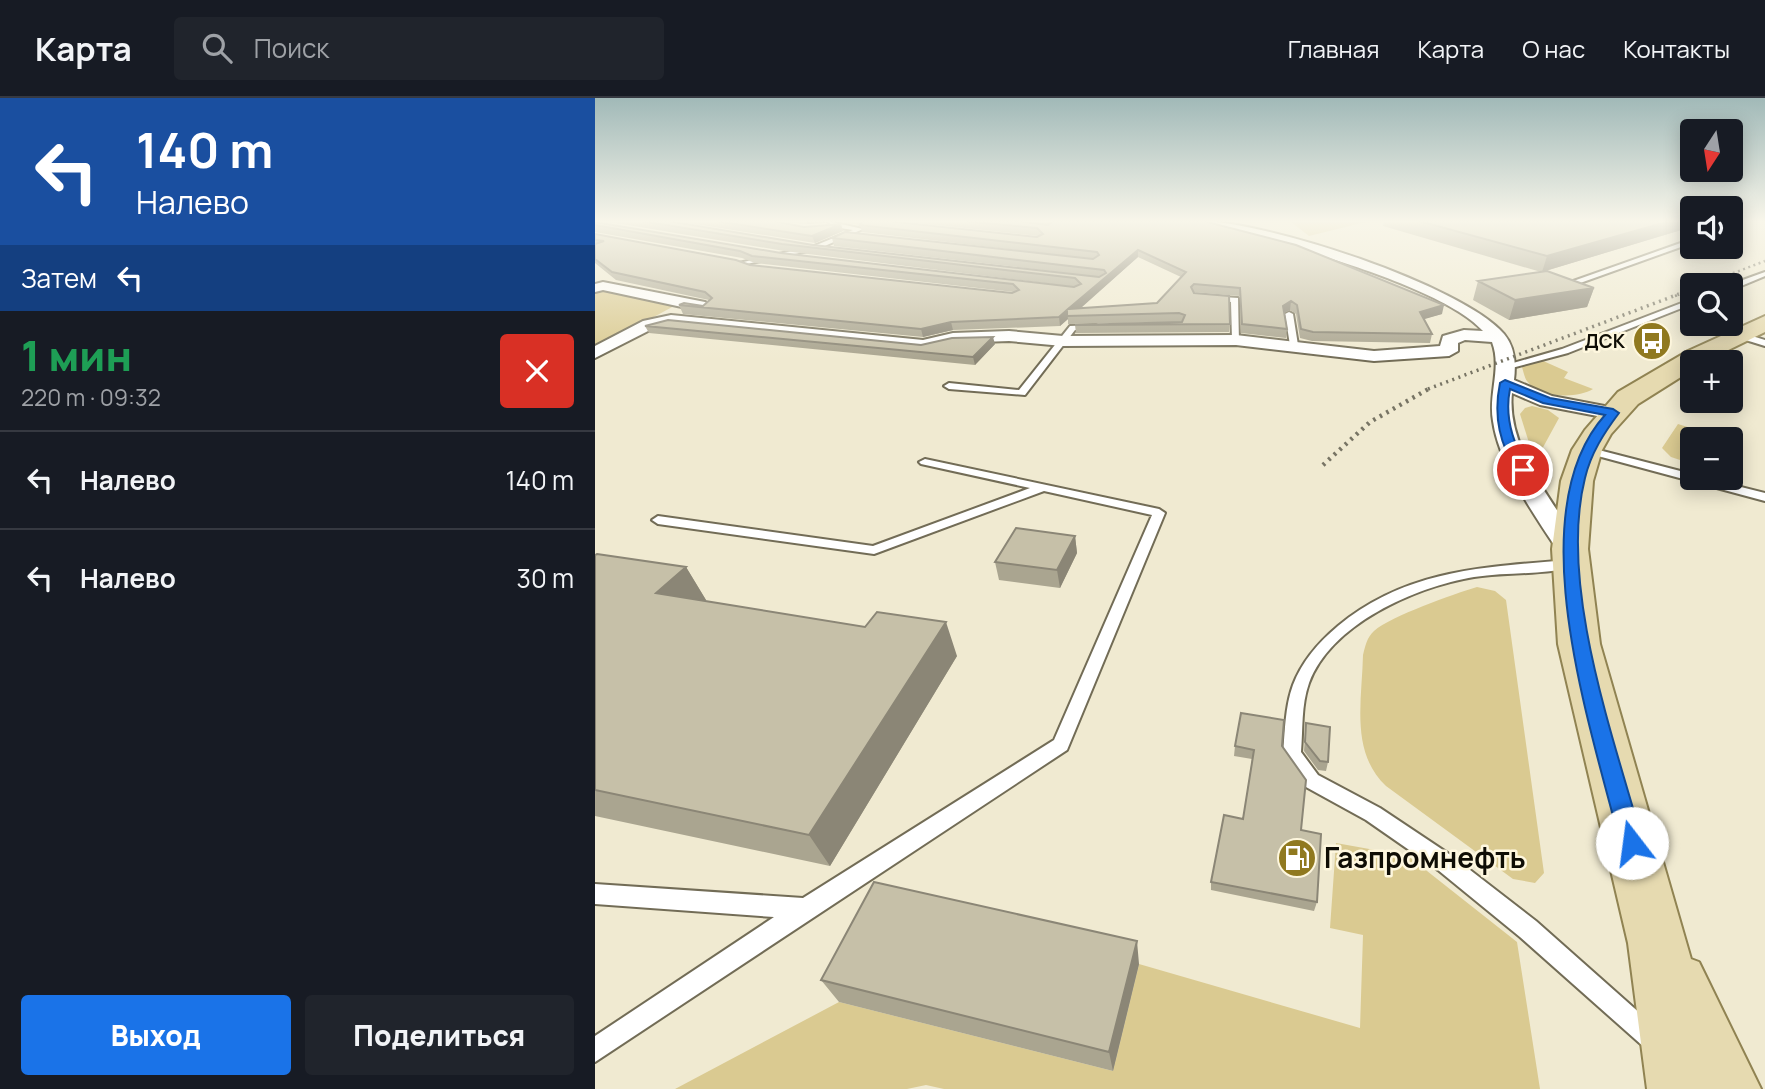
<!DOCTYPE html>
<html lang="ru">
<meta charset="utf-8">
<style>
:root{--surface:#171b24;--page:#20242c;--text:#f1f3f6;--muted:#9ea1a6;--line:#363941;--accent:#1a73e8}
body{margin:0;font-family:Manrope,sans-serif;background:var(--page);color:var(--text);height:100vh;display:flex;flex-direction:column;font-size:26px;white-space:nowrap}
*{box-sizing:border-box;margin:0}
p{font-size:23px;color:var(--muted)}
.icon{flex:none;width:38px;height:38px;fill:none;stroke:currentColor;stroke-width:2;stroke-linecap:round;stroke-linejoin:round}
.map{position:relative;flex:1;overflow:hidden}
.sheet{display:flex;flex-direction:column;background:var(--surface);width:595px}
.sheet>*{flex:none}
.guide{background:#1a4fa0;color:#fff;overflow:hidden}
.needle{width:46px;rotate:192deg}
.fabs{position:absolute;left:1085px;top:21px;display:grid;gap:14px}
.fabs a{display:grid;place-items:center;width:63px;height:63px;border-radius:7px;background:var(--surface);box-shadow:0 4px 18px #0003;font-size:35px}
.pin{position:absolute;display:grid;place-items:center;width:60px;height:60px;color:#fff;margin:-30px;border:4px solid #fff;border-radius:50%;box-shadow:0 2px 7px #0007}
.me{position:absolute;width:77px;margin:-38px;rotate:345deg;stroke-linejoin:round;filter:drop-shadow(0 0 5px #0008)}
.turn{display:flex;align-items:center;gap:24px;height:147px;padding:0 21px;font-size:32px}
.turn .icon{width:91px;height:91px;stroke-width:2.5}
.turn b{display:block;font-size:49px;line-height:60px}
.then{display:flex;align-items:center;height:66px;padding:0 21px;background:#0003;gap:14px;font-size:26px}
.round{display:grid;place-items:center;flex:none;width:74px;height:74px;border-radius:7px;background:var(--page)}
.summary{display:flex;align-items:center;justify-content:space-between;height:119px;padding:0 21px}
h1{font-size:42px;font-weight:800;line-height:52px;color:#1e9e55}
.action{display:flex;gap:14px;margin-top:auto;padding:14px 21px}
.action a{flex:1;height:80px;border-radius:7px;background:var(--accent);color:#fff;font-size:28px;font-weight:800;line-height:80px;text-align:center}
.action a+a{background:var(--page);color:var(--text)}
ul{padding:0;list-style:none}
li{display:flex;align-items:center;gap:21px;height:98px;padding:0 21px;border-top:2px solid var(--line)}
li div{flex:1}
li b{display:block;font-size:26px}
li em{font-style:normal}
header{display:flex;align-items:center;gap:42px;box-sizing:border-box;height:98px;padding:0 35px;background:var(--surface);border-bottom:2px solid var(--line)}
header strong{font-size:33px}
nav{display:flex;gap:38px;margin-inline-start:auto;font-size:24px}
.search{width:490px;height:63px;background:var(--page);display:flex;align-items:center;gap:18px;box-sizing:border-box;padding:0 24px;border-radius:7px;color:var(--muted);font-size:26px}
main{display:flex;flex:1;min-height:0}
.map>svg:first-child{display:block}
.green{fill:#daca91}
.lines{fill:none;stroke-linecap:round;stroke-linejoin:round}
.lane-casing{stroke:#726c56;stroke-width:4}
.street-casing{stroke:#726c56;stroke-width:4}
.primary-casing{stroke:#908352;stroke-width:4}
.lane{fill:#fff;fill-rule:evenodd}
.street{fill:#fff;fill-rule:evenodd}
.primary{fill:#e6dab0;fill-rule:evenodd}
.rail-far2{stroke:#777464;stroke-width:2.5;stroke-dasharray:2 3.5;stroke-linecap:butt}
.rail-far1{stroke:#777464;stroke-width:3.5;stroke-dasharray:2 4.5;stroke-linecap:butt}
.rail{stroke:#777464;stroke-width:4.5;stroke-dasharray:2.5 5;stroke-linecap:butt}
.wall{fill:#aaa590;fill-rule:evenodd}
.shaded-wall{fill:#8b8676}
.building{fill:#c6c0a8;stroke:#8b8676;stroke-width:2;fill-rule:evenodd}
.route{fill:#1a73e8;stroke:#114b97;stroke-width:2}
.labels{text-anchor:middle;stroke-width:5;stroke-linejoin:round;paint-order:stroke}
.far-poi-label{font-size:19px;font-weight:bold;fill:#0f0d05;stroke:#fef7de;text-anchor:end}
.near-poi-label{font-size:28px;font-weight:bold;fill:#0f0d05;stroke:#fef7de;text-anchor:start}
</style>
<header>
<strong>Карта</strong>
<div class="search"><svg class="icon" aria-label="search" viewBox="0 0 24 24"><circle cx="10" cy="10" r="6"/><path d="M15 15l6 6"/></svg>Поиск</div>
<nav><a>Главная</a><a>Карта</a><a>О нас</a><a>Контакты</a></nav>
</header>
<main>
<section class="sheet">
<div class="guide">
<div class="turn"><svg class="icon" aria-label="left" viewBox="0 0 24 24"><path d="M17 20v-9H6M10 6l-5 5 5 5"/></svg><div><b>140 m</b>Налево</div></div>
<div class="then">Затем<svg class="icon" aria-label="left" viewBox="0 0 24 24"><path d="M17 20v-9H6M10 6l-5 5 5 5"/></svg></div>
</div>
<div class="summary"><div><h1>1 мин</h1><p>220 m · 09:32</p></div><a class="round" style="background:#d93025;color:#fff"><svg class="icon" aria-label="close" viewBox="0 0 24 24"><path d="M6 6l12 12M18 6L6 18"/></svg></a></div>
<ul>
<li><svg class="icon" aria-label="left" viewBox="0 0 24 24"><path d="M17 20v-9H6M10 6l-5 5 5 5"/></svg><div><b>Налево</b></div><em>140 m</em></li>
<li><svg class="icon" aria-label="left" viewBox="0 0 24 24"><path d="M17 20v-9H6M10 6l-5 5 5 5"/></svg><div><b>Налево</b></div><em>30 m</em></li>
</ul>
<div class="action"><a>Выход</a><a>Поделиться</a></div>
</section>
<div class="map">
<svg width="1170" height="991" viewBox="0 0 1170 991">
<rect width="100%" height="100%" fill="#f0ead1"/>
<path class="green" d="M 695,123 L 775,123 L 714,138 Z
M 0,187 L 11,193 L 79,208 L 0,251 Z
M 946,262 L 973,274 L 969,280 L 998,291 C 982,301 944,300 932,283 C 929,279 928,271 926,266 Z
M 937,308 L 953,312 L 964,320 L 940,364 L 925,316 L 930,310 Z
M 1083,326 L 1130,341 L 1097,341 L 1097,366 L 1076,359 L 1067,350 Z
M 882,489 L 900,493 L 911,502 L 949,775 L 940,785 L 918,781 L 791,688 C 755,654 767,603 768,557 C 770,549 772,539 779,533 C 796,518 859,496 882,489 Z
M 741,745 L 813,758 L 922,844 L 945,991 L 349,991 L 331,987 L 312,991 L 80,991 L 244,904 L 518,973 L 544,866 L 765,930 L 768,837 L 735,830 Z"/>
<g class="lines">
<defs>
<path id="lane" d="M 232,123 L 268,131 L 223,151 L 147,167 L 144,165 L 219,148 L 258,132 L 239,129 Z
M 1097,141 L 1097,145 L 974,189 L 967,187 Z
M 1170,174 L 1170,178 L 1139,191 L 1136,191 L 1134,187 Z
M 612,198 L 643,200 L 644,244 L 637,242 L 636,204 L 615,202 L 612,202 Z
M 1097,201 L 1097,206 L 973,255 L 913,271 L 908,268 L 967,251 Z
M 694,214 L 698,216 L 703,247 L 699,250 L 695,247 L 690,216 Z
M 498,227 L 501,227 L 501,231 L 480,232 L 430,297 L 354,291 L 349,288 L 354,285 L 424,292 L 475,228 Z
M 1144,234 L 1170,242 L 1170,248 L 1141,239 L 1140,237 Z
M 992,349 L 1097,376 L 1097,380 L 1110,380 L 1170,395 L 1170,403 L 988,354 L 988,350 Z
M 330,361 L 564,411 L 570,415 L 472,652 L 0,964 L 0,938 L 179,819 L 0,806 L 0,786 L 208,800 L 459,642 L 557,417 L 449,393 L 279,456 L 63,426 L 57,422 L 63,418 L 278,448 L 435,390 L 326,366 L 324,364 Z
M 975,462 L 980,463 L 982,466 L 980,469 C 947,477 912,474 879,479 C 820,489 736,526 714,585 C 706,607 708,632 706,654 L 723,677 L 785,710 L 857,758 L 941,823 L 1065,933 L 1069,941 L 1065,949 L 1057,953 L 1049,949 L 925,839 L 843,772 L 771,722 L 711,689 L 688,656 C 690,633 690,609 698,587 C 707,563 724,544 743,528 C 812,471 890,469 975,462 Z"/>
<path id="street" d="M 603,123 C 668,122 867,187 909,236 C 920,249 921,266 919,282 L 957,298 L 1025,311 L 1028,315 L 1025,319 L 1018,321 L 945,307 L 917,295 C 911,351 960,406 988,451 L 984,457 L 975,459 L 966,457 C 941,420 904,367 898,323 C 893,296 907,270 897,244 L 870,242 L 863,245 L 863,253 L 854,258 L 779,263 L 641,247 L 468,248 L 414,243 L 358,245 L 328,252 L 76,227 L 59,230 L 0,260 L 0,248 L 48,223 L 76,217 L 328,242 L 358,235 L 414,233 L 468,238 L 641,237 L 779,253 L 845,248 L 848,238 L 869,232 L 888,233 C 852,193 724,156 670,141 C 653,137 615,133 603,123 Z
M 8,184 L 110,204 L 118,209 L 110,214 L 8,192 L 0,194 L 0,186 Z"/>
<path id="primary" d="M 1170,218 L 1170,234 L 1109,264 L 1097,264 L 1097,272 L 1043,306 L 1016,336 L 1007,352 L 998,383 L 993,451 L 1005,546 L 1096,861 L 1104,864 L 1166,991 L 1052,991 L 1033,845 L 963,546 L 957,451 L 966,383 L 977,352 L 990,332 L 1023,294 L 1093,253 Z"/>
</defs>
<use href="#lane" class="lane-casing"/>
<use href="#street" class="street-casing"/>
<use href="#primary" class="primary-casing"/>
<use href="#lane" class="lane"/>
<use href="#street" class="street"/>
<use href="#primary" class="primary"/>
<path class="rail-far2" d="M 1107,187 L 1170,163
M 1080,198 L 1097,191"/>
<path class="rail-far1" d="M 833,291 L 1084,196"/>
<path class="rail" d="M 728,367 L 775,324 L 837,289"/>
</g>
<path class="wall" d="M 9,123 L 73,123 L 218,147 L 483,176 L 239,148 L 237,140 L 498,161 L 267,134 L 265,127 L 241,123 L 292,123 L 442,139 L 444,138 L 304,123 L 611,123 L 847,216 L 828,221 L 837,236 L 835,245 L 717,243 L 705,240 L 701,216 L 695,212 L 689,215 L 692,231 L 691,240 L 646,235 L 645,198 L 599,194 L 635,226 L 634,234 L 481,235 L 480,227 L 585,224 L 473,226 L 473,221 L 465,228 L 358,232 L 328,239 L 88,216 L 84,207 L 108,208 L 114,202 L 21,182 L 0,165 L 0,136 L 155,167 L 417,195 L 419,194 L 160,165 L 147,160 L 0,134 L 0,124 L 186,155 L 479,189 L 481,189 L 189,153 ZM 543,159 L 586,179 L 562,205 L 485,210 Z
M 81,123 L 178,123 L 209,129 L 246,126 L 248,133 L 220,145 Z
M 180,123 L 230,123 L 230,125 L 212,126 Z
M 789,123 L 1097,123 L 1097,128 L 1096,129 L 950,173 L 999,190 L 992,209 L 914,222 L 878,202 L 883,183 L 946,174 L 788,128 Z
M 50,228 L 326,247 L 400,246 L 380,267 L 54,235 Z
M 480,438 L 482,455 L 465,490 L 404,482 L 400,464 Z
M 0,457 L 91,469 L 111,502 L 110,503 L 362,558 L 235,768 L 0,718 Z
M 711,625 L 733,664 L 731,673 L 723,672 L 709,653 Z
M 640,648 L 687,648 L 722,804 L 719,813 L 616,792 L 616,784 L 648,721 L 657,661 L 639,658 Z
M 544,866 L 518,973 L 244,904 L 226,882 Z"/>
<path class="shaded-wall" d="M 211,123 L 230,123 L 230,125 L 212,126 Z
M 1075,123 L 1097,123 L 1097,128 L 1096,129 L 947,174 L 952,158 Z
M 246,126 L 248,133 L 220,145 L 217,138 Z
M 543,152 L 543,159 L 477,218 L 473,211 Z
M 999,190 L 992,209 L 914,222 L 920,202 Z
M 696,203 L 695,212 L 687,216 L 688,208 Z
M 849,207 L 847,216 L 823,223 L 825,214 Z
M 472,212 L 473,221 L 465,228 L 464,219 Z
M 356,224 L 358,232 L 328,239 L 326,231 Z
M 398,239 L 400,246 L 380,267 L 378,259 Z
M 480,438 L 482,455 L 465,490 L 462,472 Z
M 91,469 L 111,502 L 83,528 L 61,495 Z
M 351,524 L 362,558 L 235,768 L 214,737 Z
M 542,843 L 544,866 L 518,973 L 514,954 Z"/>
<path class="building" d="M 47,123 L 73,123 L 218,147 L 504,179 L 511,175 L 509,172 L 237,140 L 250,134 L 498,161 L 504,157 L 502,154 L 265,127 L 268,123 L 292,123 L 442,139 L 448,136 L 442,130 L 370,123 L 422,123 L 453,127 L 458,123 L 611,123 L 616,125 L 701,147 L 849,207 L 825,214 L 837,236 L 718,234 L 706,231 L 702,207 L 696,203 L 688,208 L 692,231 L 647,226 L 645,190 L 599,186 L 596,189 L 599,195 L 634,198 L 635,226 L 480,227 L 587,224 L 590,217 L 584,215 L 472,218 L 472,212 L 464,219 L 356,224 L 326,231 L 84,207 L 89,205 L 108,208 L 117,200 L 110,194 L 17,174 L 0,161 L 0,146 L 9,143 L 0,142 L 0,136 L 141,162 L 155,167 L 417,195 L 424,192 L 418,186 L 157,158 L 145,153 L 0,127 L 0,124 L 186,155 L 479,189 L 486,186 L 480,180 L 187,146 ZM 543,152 L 591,174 L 562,205 L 473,211 Z
M 121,123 L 178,123 L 209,129 L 246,126 L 217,138 Z
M 824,123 L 1075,123 L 952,158 Z
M 952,173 L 999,190 L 920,202 L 883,183 Z
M 73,222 L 326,247 L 357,240 L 398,239 L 378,259 L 50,228 Z
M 421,430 L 480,438 L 462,472 L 400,464 Z
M 2,456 L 91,469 L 61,495 L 270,529 L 282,514 L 351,524 L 214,737 L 0,692 L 0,457 Z
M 646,615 L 689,622 L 687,648 L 711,682 L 706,732 L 726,736 L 722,804 L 616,784 L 629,717 L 648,721 L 659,652 L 640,648 Z
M 711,625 L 735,629 L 733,664 L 725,663 L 710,644 Z
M 279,784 L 542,843 L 514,954 L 226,882 Z"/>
<linearGradient id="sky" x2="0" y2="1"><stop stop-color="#a1b9b8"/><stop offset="0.47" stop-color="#f8f6ea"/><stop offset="1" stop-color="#f8f6ea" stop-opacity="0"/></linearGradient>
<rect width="1170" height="262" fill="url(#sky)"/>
<path class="route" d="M 910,282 L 955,300 L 1018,311 L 1024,315 C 1009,335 996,355 990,380 C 963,488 1019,640 1048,745 L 1044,753 L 1037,756 L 1029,753 L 1025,745 C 997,632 922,415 1010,317 L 948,305 L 915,291 C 909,320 919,348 934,372 L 928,376 L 923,375 C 905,347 898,319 905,285 Z"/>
<defs>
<symbol id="bus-disc" viewBox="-11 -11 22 22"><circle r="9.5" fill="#90791f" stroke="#fef7de"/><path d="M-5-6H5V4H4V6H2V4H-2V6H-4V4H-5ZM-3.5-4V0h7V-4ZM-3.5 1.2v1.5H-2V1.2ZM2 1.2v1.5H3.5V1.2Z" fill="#fff"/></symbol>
<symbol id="fuel-disc" viewBox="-11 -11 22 22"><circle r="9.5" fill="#90791f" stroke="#fef7de"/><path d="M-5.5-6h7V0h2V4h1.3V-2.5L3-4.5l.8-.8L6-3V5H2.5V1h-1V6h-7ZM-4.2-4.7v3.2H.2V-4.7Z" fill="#fff"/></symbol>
</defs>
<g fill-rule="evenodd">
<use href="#bus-disc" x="1035" y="221" width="44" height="44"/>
<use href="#fuel-disc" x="680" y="738" width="44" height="44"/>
</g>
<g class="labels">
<g class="far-poi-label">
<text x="1030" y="250">ДСК</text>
</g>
<g class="near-poi-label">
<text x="729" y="770">Газпромнефть</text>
</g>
</g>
</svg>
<div class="fabs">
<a><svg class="needle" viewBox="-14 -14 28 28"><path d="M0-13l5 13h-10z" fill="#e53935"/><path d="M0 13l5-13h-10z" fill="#9ea1a6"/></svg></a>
<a><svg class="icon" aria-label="sound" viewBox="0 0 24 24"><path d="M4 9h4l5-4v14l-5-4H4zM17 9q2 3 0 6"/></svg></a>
<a><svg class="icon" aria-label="search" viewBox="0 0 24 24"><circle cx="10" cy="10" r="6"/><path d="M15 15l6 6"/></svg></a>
<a>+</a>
<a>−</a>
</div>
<div class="pin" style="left:928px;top:372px;background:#d93025"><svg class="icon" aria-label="arrive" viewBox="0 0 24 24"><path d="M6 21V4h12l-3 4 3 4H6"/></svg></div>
<svg class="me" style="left:1037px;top:745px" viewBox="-20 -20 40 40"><circle r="19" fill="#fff"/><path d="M0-13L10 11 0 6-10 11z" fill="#1a73e8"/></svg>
</div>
</main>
